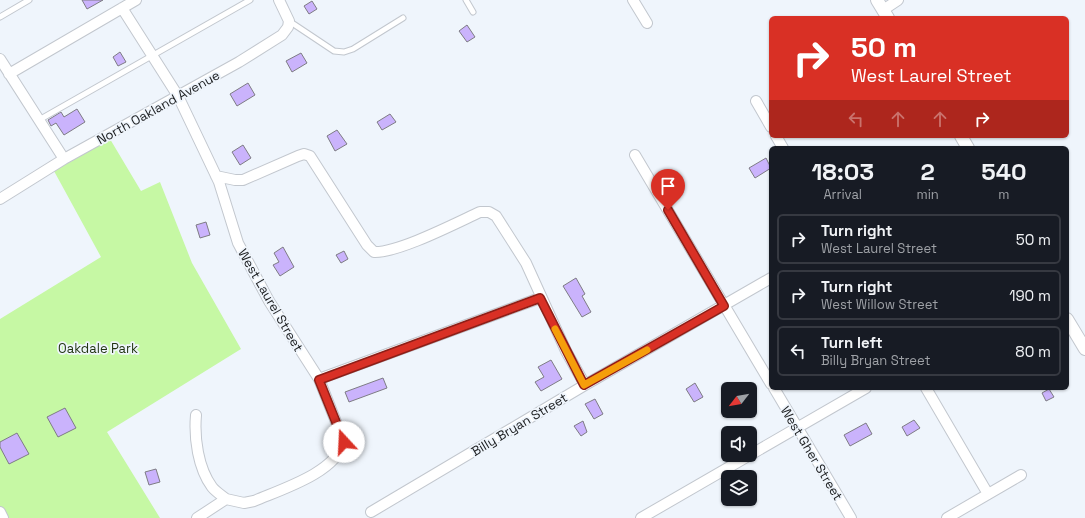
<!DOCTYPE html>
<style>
:root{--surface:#171b24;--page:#242831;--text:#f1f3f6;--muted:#9ea1a6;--line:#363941}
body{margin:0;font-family:"Space Grotesk",sans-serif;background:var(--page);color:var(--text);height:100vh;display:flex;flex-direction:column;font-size:15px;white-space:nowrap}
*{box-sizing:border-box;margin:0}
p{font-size:13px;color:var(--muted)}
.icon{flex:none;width:22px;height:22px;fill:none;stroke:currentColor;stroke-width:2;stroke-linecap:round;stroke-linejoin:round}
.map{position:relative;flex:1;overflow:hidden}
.drawer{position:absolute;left:769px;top:146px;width:300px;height:244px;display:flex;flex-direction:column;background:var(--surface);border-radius:6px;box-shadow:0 1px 3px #0004}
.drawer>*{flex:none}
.banner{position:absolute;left:769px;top:16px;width:300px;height:122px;border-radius:6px;box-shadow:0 1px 3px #0004;background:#d93025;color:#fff;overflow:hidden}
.needle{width:26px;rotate:239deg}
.fabs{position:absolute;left:721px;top:382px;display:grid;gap:8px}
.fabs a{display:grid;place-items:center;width:36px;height:36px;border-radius:6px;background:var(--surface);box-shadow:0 1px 3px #0004;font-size:20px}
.pin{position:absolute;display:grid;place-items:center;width:34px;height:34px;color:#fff;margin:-41px -17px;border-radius:50% 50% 50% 0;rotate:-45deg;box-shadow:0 0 4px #0007}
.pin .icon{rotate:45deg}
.me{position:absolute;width:44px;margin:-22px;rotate:340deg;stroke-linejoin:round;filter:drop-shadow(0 0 3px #0008)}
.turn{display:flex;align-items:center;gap:14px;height:84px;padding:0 16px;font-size:18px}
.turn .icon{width:52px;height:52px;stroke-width:2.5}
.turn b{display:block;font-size:28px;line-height:34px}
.lanes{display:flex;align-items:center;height:38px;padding:0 16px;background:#0003;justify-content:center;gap:20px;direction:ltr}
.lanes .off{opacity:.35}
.eta{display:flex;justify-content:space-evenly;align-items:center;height:68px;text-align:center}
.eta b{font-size:24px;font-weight:700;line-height:28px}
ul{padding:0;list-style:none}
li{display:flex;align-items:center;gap:12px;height:50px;margin:0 8px 6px;padding:0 8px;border:2px solid var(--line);border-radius:6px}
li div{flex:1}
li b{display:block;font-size:15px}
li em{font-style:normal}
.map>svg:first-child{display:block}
.green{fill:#c6f8a4}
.building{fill:#cab3fc;stroke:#7e7c84}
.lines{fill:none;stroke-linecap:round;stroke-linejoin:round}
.service-casing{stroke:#c2c7ce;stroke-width:7}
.minor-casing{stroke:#c2c7ce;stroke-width:12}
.tertiary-casing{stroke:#c2c7ce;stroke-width:14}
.service{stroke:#fff;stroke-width:5}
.minor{stroke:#fff;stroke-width:10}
.tertiary{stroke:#fff;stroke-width:12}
.route-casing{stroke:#8d1f18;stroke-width:10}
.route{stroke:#d93025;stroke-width:7}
.slow{stroke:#f59e0b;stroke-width:7}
.labels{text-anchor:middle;stroke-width:3.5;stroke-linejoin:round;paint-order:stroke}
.street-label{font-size:13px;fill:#1a1c1e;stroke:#eff5fc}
.park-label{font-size:13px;fill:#1f330f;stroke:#eff5fc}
</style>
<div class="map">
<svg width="1085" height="518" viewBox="0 0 1085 518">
<rect width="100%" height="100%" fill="#eff5fc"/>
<path class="green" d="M 110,139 L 141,191 L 160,182 L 192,263 L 241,349 L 107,432 L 160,518 L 0,518 L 0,319 L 101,257 L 54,171 Z"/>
<path class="building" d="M 82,0 L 103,0 L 87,9 Z
M 312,1 L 317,9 L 309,14 L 304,6 Z
M 467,25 L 475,37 L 467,42 L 459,31 Z
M 120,52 L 126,62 L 118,66 L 113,57 Z
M 301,53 L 307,63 L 292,72 L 286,61 Z
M 248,83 L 255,95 L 237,106 L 230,94 Z
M 77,109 L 85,122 L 64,135 L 56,123 L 51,126 L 48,120 L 61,112 L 64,117 Z
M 390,114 L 396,122 L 382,130 L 377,122 Z
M 337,130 L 347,144 L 335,151 L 327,136 Z
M 243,145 L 251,158 L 240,165 L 232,152 Z
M 766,158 L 771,168 L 755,178 L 749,168 Z
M 206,222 L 210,235 L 200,238 L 196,225 Z
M 283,247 L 294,267 L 280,276 L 273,265 L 279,262 L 274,253 Z
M 344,251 L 348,259 L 341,263 L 336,255 Z
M 576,278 L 585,294 L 582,296 L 591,312 L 582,317 L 563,286 Z
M 551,360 L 562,379 L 541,391 L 535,382 L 544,377 L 538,367 Z
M 383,378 L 387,388 L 349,402 L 345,392 Z
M 695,383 L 703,397 L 694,402 L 686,389 Z
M 1049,389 L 1054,397 L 1046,401 L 1042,393 Z
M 595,399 L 603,414 L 594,419 L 585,404 Z
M 65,408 L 76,428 L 58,437 L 47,417 Z
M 914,420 L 920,428 L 907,436 L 902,427 Z
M 583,421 L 587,432 L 581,436 L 574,426 Z
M 866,423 L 872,434 L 850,446 L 844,435 Z
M 17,433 L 29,454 L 9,464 L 0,447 L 0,442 Z
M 156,469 L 160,482 L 149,485 L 145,472 Z"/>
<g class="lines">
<defs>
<path id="service" d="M 466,0 L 473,12
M 0,17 L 29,0
M 289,21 L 334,51 L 344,52 L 353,49 L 403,18
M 39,120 L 250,0"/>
<path id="minor" d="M 633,0 L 647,23
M 122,8 L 178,96 L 219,182 L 238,243 L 269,301 L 319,379 L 344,442 C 335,473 282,489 254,501 L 244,503 L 226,499 L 197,518
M 883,10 L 898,0
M 0,59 L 64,159
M 9,74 L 136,0
M 756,101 L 771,127
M 776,136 L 783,148
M 635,155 L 771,384
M 216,176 L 235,180 L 243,180 L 298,156 L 304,154 L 310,156 L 367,245 L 374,252 C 398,253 456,223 480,212 L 489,212 L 496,216 L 526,263 L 566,351 L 585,385
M 0,199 L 64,159 L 239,62 L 282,35 L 288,27 L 289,21 L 279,0
M 319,379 L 540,298
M 774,388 L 851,518
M 926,388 L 988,494
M 196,415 C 194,438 198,468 212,487 C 215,491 221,495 226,499
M 0,512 L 3,518
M 371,512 L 585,385 L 771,278
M 641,518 L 866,388
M 947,518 L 1021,475"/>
<path id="tertiary" d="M 877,0 L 888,18
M 961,136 L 968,148
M 1067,319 L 1085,349"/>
</defs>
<use href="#service" class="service-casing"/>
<use href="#minor" class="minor-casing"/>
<use href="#tertiary" class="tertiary-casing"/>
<use href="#service" class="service"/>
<use href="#minor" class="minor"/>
<use href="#tertiary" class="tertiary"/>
</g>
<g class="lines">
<defs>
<path id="route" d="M 344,442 L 319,380 L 540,298 L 584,385 L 724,306 L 668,210"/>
</defs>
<use href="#route" class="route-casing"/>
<use href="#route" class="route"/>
<path class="slow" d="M 555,329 L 584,385 L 647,350"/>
</g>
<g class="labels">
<g class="street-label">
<text transform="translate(158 107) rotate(-29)" y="5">North Oakland Avenue</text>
<text transform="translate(271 300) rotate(60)" y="5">West Laurel Street</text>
<text transform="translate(519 424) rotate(-31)" y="5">Billy Bryan Street</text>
<text transform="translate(812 453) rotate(59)" y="5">West Gher Street</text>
</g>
<g class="park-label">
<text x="98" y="353">Oakdale Park</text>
</g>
</g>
</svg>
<div class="fabs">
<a><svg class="needle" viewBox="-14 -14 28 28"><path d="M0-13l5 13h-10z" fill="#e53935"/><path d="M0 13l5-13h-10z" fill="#9ea1a6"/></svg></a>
<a><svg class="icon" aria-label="sound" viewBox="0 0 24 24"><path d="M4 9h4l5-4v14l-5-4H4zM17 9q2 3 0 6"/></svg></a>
<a><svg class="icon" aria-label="layers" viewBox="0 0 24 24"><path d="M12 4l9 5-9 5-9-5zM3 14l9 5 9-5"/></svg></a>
</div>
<div class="pin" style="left:668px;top:210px;background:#d93025"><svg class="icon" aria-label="arrive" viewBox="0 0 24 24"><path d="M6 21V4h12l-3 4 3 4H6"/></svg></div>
<svg class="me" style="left:344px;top:442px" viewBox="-20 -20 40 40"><circle r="19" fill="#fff"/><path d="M0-13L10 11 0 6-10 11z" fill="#d93025"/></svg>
<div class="banner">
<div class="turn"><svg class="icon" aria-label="right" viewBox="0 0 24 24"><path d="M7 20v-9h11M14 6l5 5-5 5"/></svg><div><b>50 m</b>West Laurel Street</div></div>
<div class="lanes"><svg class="icon off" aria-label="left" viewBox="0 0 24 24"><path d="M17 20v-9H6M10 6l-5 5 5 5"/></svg><svg class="icon off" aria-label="ahead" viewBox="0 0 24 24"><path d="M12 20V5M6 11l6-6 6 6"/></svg><svg class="icon off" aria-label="ahead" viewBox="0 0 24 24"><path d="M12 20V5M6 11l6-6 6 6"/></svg><svg class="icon" aria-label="right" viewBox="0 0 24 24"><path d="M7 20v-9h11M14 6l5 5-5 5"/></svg></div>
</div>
<section class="drawer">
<div class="eta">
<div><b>18:03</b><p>Arrival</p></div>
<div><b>2</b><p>min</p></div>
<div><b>540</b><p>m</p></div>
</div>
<ul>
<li><svg class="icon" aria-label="right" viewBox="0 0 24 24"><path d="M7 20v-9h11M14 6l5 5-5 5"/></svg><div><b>Turn right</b><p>West Laurel Street</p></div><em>50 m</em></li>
<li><svg class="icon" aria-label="right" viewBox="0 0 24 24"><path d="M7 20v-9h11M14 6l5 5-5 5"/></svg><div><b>Turn right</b><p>West Willow Street</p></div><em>190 m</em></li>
<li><svg class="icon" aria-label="left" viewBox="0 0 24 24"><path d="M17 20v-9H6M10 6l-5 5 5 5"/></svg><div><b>Turn left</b><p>Billy Bryan Street</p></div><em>80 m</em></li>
</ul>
</section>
</div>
